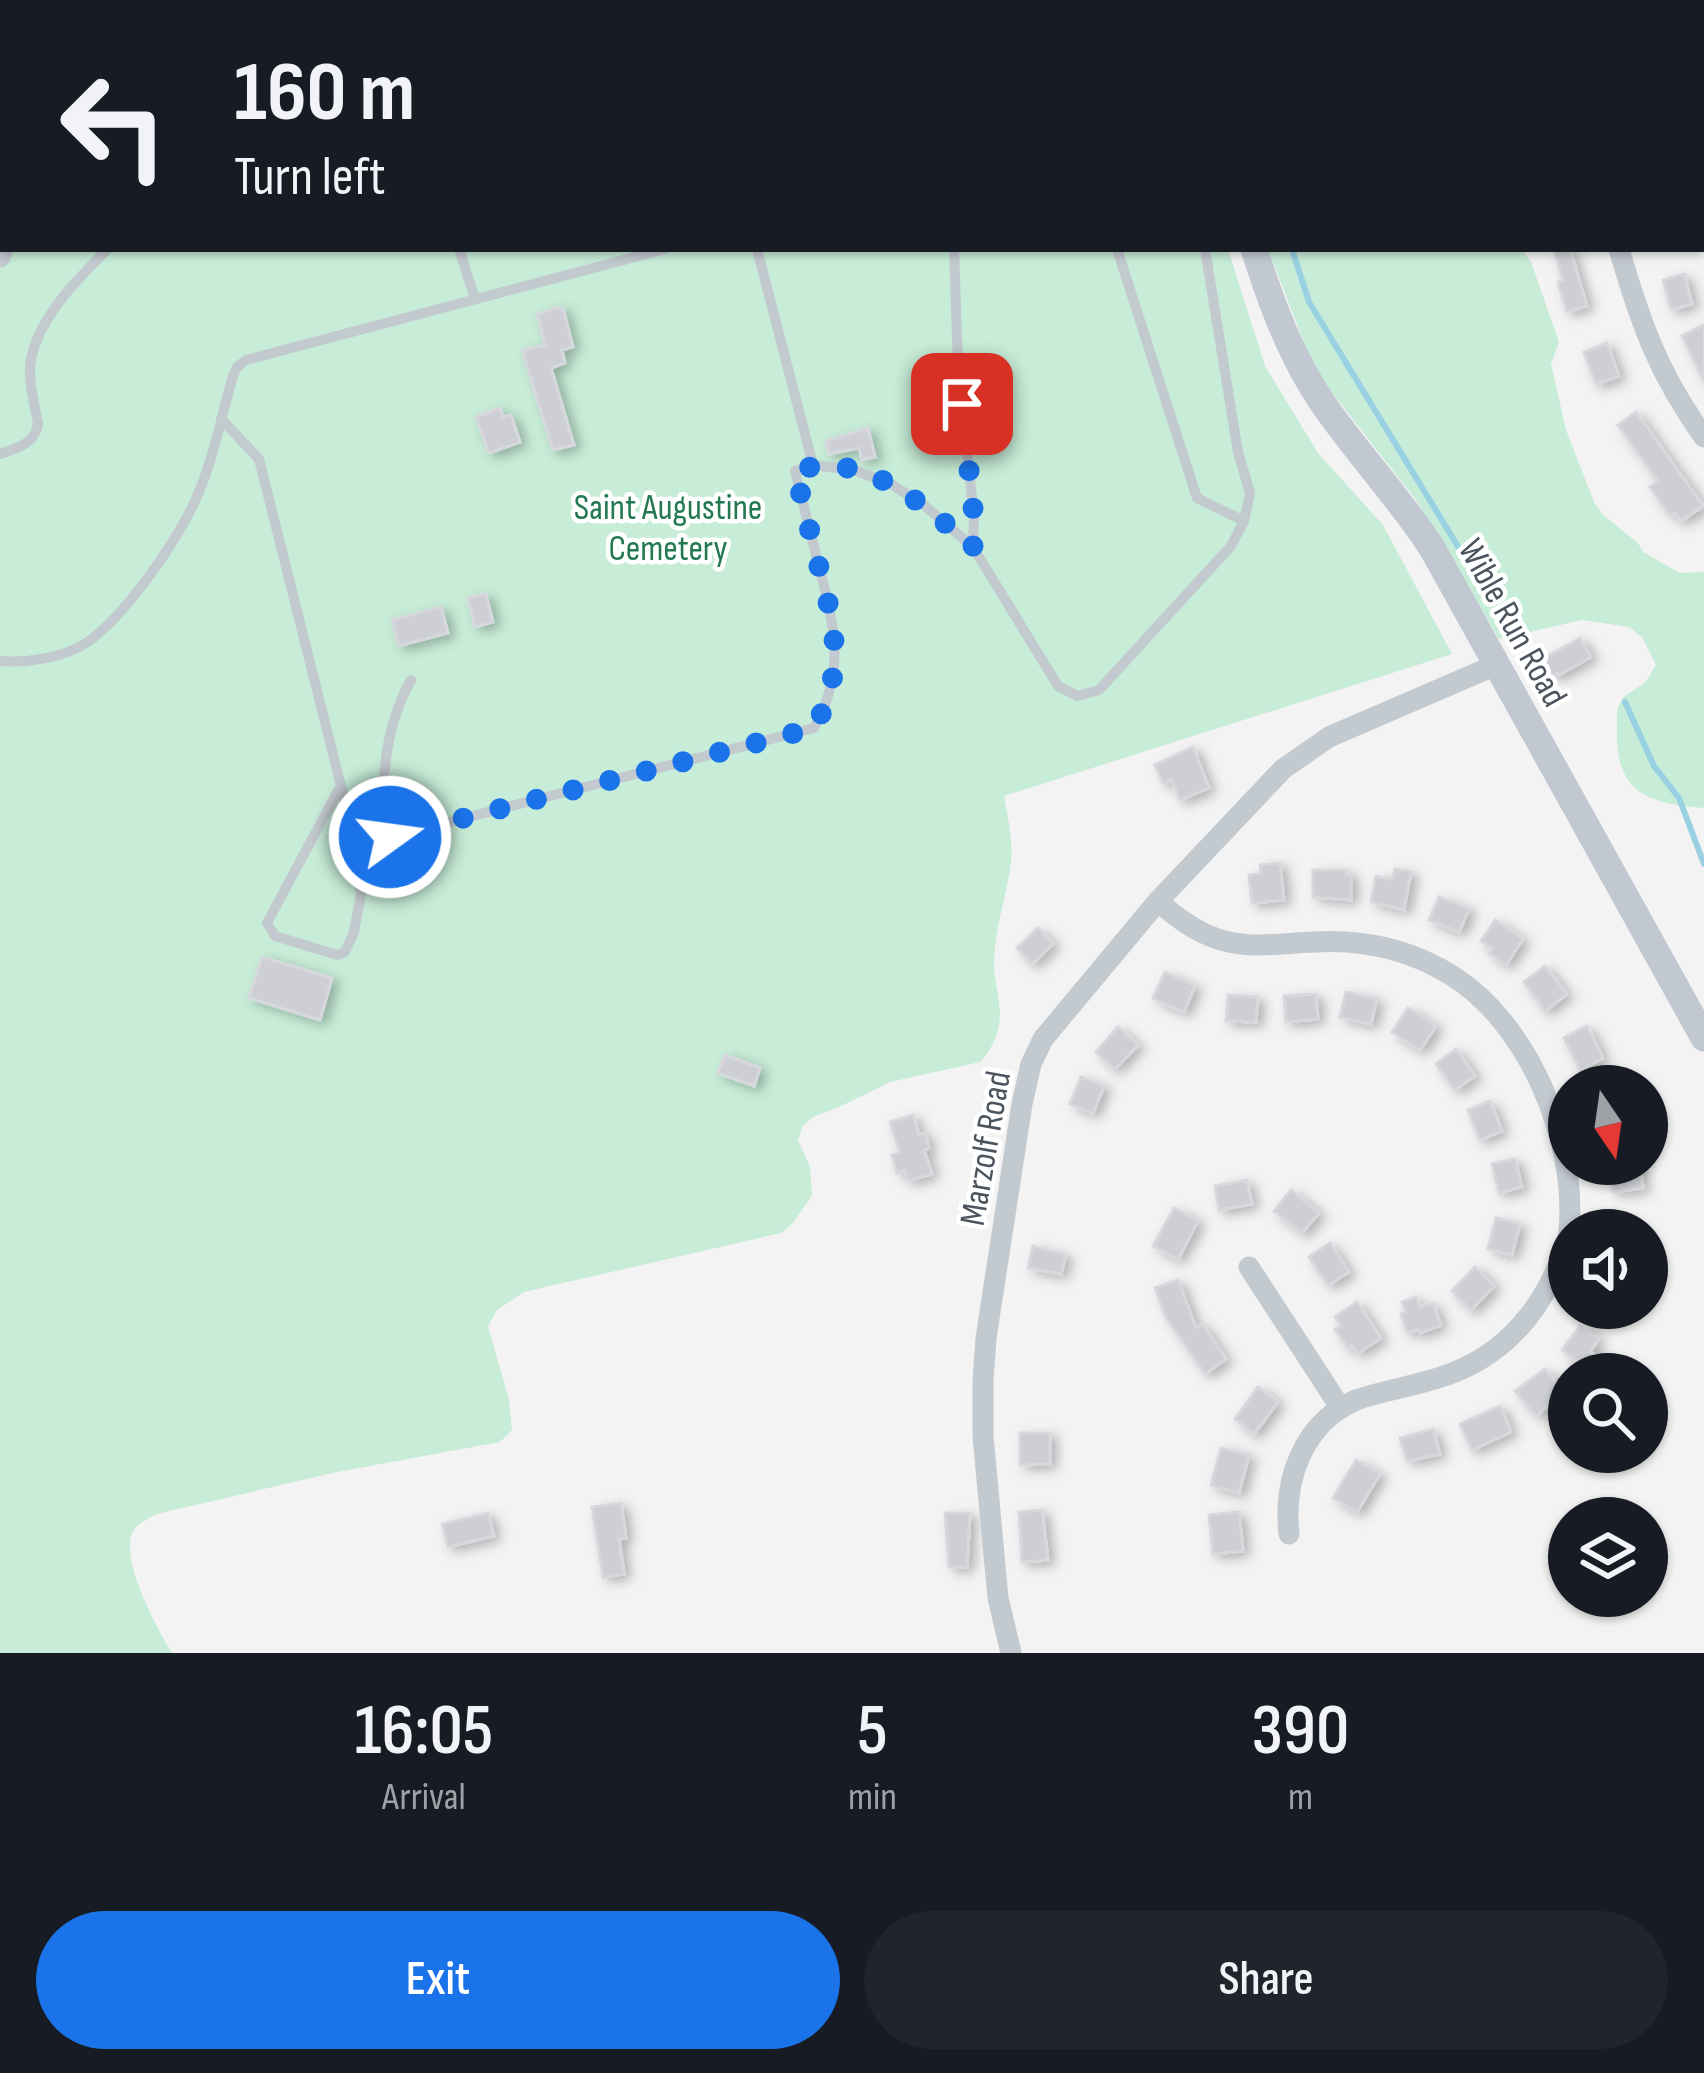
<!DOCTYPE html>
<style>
:root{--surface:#171b24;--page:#20242c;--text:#f1f3f6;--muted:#9ea1a6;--accent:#1a73e8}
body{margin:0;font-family:"Sofia Sans Condensed",sans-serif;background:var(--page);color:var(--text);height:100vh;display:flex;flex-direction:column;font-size:45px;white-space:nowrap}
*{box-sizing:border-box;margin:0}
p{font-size:39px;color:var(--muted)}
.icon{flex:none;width:66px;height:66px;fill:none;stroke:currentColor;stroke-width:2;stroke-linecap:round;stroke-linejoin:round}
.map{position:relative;height:1653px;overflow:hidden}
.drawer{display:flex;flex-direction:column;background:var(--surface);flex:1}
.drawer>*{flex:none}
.banner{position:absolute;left:0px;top:0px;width:1704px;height:252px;box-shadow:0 3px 9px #0004;background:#171b24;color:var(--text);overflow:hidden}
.needle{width:78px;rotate:167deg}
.tools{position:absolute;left:1548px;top:1065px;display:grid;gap:24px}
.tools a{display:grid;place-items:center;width:120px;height:120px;border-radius:50%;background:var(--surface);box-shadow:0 3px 9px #0004;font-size:60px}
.pin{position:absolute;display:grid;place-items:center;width:102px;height:102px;color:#fff;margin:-51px;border-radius:24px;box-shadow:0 6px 18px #0006}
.me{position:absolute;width:132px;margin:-66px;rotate:76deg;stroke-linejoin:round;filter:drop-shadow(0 0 9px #0008)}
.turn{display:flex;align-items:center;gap:42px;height:252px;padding:0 36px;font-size:54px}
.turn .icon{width:156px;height:156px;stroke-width:2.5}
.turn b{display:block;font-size:84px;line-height:102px}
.eta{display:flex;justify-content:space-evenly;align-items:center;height:204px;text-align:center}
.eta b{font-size:72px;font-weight:600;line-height:84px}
.action{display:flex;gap:24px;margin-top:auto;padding:24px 36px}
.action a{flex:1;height:138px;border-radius:72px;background:var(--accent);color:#fff;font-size:48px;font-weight:600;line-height:138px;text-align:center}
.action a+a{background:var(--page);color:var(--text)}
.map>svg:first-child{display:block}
.green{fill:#c7ecd7}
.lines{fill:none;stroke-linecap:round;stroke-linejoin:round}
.stream{stroke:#99d1e3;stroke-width:6}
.building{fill:#cdcfd4;stroke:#d7d8dd;stroke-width:3;filter:url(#shadow)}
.lane{stroke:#c2c9cf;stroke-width:10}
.street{stroke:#c2c9cf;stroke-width:21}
.secondary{stroke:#c1c8d1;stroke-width:27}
.route{stroke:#1a73e8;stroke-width:21;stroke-dasharray:0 37.8}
.labels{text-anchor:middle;stroke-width:9;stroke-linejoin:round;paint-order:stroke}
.park-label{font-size:36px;fill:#237952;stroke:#fff}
.street-label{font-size:36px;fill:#4c555e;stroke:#fff}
</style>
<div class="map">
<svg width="1704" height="1653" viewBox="0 0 1704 1653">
<defs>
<filter id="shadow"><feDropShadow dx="6" dy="4" stdDeviation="6" flood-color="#0004"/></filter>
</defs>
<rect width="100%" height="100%" fill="#f4f3f3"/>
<path class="green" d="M 0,0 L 1175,0 L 1176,3 L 3,3 L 3,249 L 1228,249 L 1265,366 L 1318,453 L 1383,525 L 1452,654 L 1004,796 C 1008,818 1013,840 1011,862 C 1007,896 994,929 994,964 C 994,986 1004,1007 998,1029 C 995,1042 989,1052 980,1062 L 890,1082 L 837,1108 L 815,1116 L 803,1125 L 798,1140 L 810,1167 L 812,1195 L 793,1223 L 781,1233 L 524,1292 L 497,1310 L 488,1326 L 509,1400 L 512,1430 L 500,1442 L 337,1472 L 157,1514 C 149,1518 139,1522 134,1530 C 117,1555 157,1629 172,1653 L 0,1653 Z
M 1268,249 L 1522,249 L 1531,262 L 1559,342 L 1551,364 L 1566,430 L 1594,502 L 1603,515 L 1638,543 L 1643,552 L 1680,573 L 1704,572 L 1704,808 C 1652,804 1617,795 1617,735 C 1617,723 1615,708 1623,698 C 1629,691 1640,688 1646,681 C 1648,679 1654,667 1656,665 L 1642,637 L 1629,627 L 1582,620 L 1499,639 L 1416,500 L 1315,371 Z"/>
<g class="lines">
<path class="stream" d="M 1223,0 L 1224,3
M 1292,249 L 1309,302 L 1479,581
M 1625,702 L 1654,766 L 1679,798 L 1704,864"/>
</g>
<path class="building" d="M 1554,249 L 1570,249 L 1587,306 L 1567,312 L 1558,282 L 1563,281 Z
M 1684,274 L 1692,304 L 1671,310 L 1663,280 Z
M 556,308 L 563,308 L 573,347 L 562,350 L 565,363 L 551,368 L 574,445 L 553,450 L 522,350 L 545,345 L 537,314 Z
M 1704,325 L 1704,381 L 1682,336 Z
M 1607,343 L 1619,376 L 1596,384 L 1584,352 Z
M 500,408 L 503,417 L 511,415 L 520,442 L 489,453 L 476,417 Z
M 1636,412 L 1703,506 L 1681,521 L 1675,513 L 1670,515 L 1650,487 L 1658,481 L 1618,425 Z
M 868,428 L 875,457 L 862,460 L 859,448 L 829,454 L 826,441 Z
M 486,594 L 493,622 L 475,627 L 468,598 Z
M 441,607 L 448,633 L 399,646 L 392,620 Z
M 1580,638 L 1591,657 L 1559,675 L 1557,673 L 1552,676 L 1543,659 Z
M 1193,747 L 1209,788 L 1180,800 L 1172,780 L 1163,783 L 1155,765 Z
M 1280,863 L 1284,900 L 1252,903 L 1249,875 L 1261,874 L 1260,865 Z
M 1395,869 L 1411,872 L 1404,910 L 1371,902 L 1376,876 L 1392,880 Z
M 1313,870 L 1346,870 L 1346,875 L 1351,875 L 1351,900 L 1313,897 Z
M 1439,897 L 1469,909 L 1459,932 L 1429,920 Z
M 1495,920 L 1523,939 L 1506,965 L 1489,953 L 1492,948 L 1481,941 Z
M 1038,928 L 1053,944 L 1032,964 L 1017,948 Z
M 262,957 L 332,978 L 320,1020 L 249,998 Z
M 1545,966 L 1567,994 L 1545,1011 L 1524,982 Z
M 1165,972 L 1195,986 L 1184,1012 L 1153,998 Z
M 1346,992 L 1377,999 L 1371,1024 L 1340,1017 Z
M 1316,994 L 1318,1019 L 1286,1022 L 1284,996 Z
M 1228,995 L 1258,997 L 1256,1022 L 1226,1021 Z
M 1408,1008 L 1436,1026 L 1420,1050 L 1392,1032 Z
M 1587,1026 L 1603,1058 L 1580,1070 L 1564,1038 Z
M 1118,1027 L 1138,1045 L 1115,1069 L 1096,1052 Z
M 1456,1049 L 1475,1076 L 1455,1090 L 1436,1064 Z
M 725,1055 L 760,1068 L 754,1086 L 718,1073 Z
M 1081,1077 L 1104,1086 L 1093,1113 L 1070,1104 Z
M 1490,1101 L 1502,1131 L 1480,1140 L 1468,1110 Z
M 913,1115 L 919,1135 L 925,1133 L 929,1148 L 924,1150 L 932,1174 L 908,1181 L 905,1170 L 897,1173 L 892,1155 L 900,1153 L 890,1122 Z
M 1515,1159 L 1522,1187 L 1499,1193 L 1492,1164 Z
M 1616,1164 L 1640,1164 L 1643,1188 L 1613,1192 L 1610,1171 L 1617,1170 Z
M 1247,1180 L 1252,1204 L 1219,1210 L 1215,1186 Z
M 1291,1190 L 1319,1213 L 1302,1233 L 1274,1211 Z
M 1174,1208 L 1198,1221 L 1178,1259 L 1153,1246 Z
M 1496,1218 L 1520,1224 L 1512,1255 L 1488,1249 Z
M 1330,1243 L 1349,1272 L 1328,1285 L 1309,1257 Z
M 1033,1246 L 1066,1255 L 1061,1274 L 1028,1268 Z
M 1475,1267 L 1494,1286 L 1471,1310 L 1452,1291 Z
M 1178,1280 L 1196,1328 L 1202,1324 L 1226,1359 L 1205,1374 L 1166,1317 L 1155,1288 Z
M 1416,1297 L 1420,1307 L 1433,1303 L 1441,1325 L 1420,1333 L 1419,1330 L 1407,1332 L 1401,1314 L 1406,1312 L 1402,1302 Z
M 1357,1302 L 1381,1338 L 1358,1353 L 1352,1345 L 1348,1348 L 1335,1329 L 1341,1326 L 1335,1317 Z
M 1580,1326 L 1599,1339 L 1590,1352 L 1598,1357 L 1589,1369 L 1562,1350 Z
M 1545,1369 L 1564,1392 L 1536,1416 L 1515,1391 Z
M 1258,1387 L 1278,1402 L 1254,1434 L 1235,1419 Z
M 1500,1406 L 1511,1432 L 1472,1450 L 1460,1424 Z
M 1433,1429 L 1440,1454 L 1407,1461 L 1400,1438 Z
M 1020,1433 L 1050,1433 L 1050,1464 L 1020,1465 Z
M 1221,1448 L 1249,1455 L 1239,1493 L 1211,1485 Z
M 1356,1460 L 1380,1474 L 1357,1512 L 1333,1498 Z
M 621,1503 L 626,1538 L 619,1539 L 624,1574 L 603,1577 L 592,1507 Z
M 1042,1510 L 1048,1560 L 1022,1562 L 1019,1512 Z
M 1239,1512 L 1243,1551 L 1213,1554 L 1209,1515 Z
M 488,1513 L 494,1536 L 448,1547 L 442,1524 Z
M 945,1513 L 970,1513 L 967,1567 L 949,1567 Z"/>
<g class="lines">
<path class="lane" d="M 371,0 L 372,3
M 552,0 L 553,3
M 752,0 L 752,3
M 1165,0 L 1166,3
M 322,3 L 326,0
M 459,249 L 475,299
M 954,249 L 958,367 L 974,517 L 973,547
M 1117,249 L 1197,498 L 1244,521
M 221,419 L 259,459 L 356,846 L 361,894 L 354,932 L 345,952 L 337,955 L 275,936 L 267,923 L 341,785
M 0,454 C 17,448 35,444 38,424 C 35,406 29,386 30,367 C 34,322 77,279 108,249
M 813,465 L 854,470 L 891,484 L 925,506 L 973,547 L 1058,686 L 1077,696 L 1099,690 L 1231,546 L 1244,521 L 1250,493 L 1238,452 L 1205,249
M 0,661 C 28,663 65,658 89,641 C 127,613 175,544 195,501 C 213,462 221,417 233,376 L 237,367 L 246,360 L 665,249
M 390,837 C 377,788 386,724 411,680
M 356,846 L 814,728 C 847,670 834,623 818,563 C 810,532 803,502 795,471 L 813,465 L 757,249"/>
<path class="street" d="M 1544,0 L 1545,3
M 98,3 L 99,0
M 1619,249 C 1641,324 1658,373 1704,437
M 0,257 L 3,249
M 1158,901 C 1236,973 1275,932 1365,944 C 1394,948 1425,959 1451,975 C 1529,1023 1577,1141 1569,1230
M 1249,1267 L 1340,1407
M 1289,1534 C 1283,1480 1303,1423 1356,1400 C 1388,1389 1423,1385 1455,1372 C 1515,1348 1552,1295 1569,1234
M 1011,1653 L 998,1598 L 983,1436 L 983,1381 L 986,1338 L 1022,1104 L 1031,1064 L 1043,1039 L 1158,901 L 1283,769 L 1329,737 L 1498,664"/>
<path class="secondary" d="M 1198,0 L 1198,3
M 1254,249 C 1272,305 1292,360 1326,408 C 1360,456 1400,499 1432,548 L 1704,1038"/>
</g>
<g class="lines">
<path class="route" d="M 390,837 L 814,728 C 847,670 834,623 818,563 C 810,532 803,502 795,471 C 863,448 925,506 973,547 L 974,517 L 962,404"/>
</g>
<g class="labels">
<g class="park-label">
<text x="668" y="519">Saint Augustine<tspan x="668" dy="41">Cemetery</tspan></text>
</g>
<g class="street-label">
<text transform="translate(1514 622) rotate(61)" y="13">Wible Run Road</text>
<text transform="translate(984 1148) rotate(-80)" y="13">Marzolf Road</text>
</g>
</g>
</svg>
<div class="tools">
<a><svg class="needle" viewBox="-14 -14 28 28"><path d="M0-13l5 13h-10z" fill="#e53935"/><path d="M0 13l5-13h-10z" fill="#9ea1a6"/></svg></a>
<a><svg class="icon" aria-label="sound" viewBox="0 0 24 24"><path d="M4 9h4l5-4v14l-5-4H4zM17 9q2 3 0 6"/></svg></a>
<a><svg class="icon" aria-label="search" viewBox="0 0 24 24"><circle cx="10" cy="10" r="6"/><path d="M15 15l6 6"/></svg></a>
<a><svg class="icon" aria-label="layers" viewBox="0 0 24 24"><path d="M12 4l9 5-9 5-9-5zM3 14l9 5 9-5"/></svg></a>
</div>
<div class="pin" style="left:962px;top:404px;background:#d93025"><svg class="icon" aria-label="arrive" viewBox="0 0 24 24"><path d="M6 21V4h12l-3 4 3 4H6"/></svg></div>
<svg class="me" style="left:390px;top:837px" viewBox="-20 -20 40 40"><circle r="17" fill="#1a73e8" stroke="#fff" stroke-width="3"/><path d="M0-11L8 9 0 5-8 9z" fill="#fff"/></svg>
<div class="banner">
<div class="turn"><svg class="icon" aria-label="left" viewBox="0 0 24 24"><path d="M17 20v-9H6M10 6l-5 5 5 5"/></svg><div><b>160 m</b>Turn left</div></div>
</div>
</div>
<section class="drawer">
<div class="eta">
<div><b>16:05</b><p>Arrival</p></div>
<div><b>5</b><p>min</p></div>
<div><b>390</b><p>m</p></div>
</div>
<div class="action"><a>Exit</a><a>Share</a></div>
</section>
